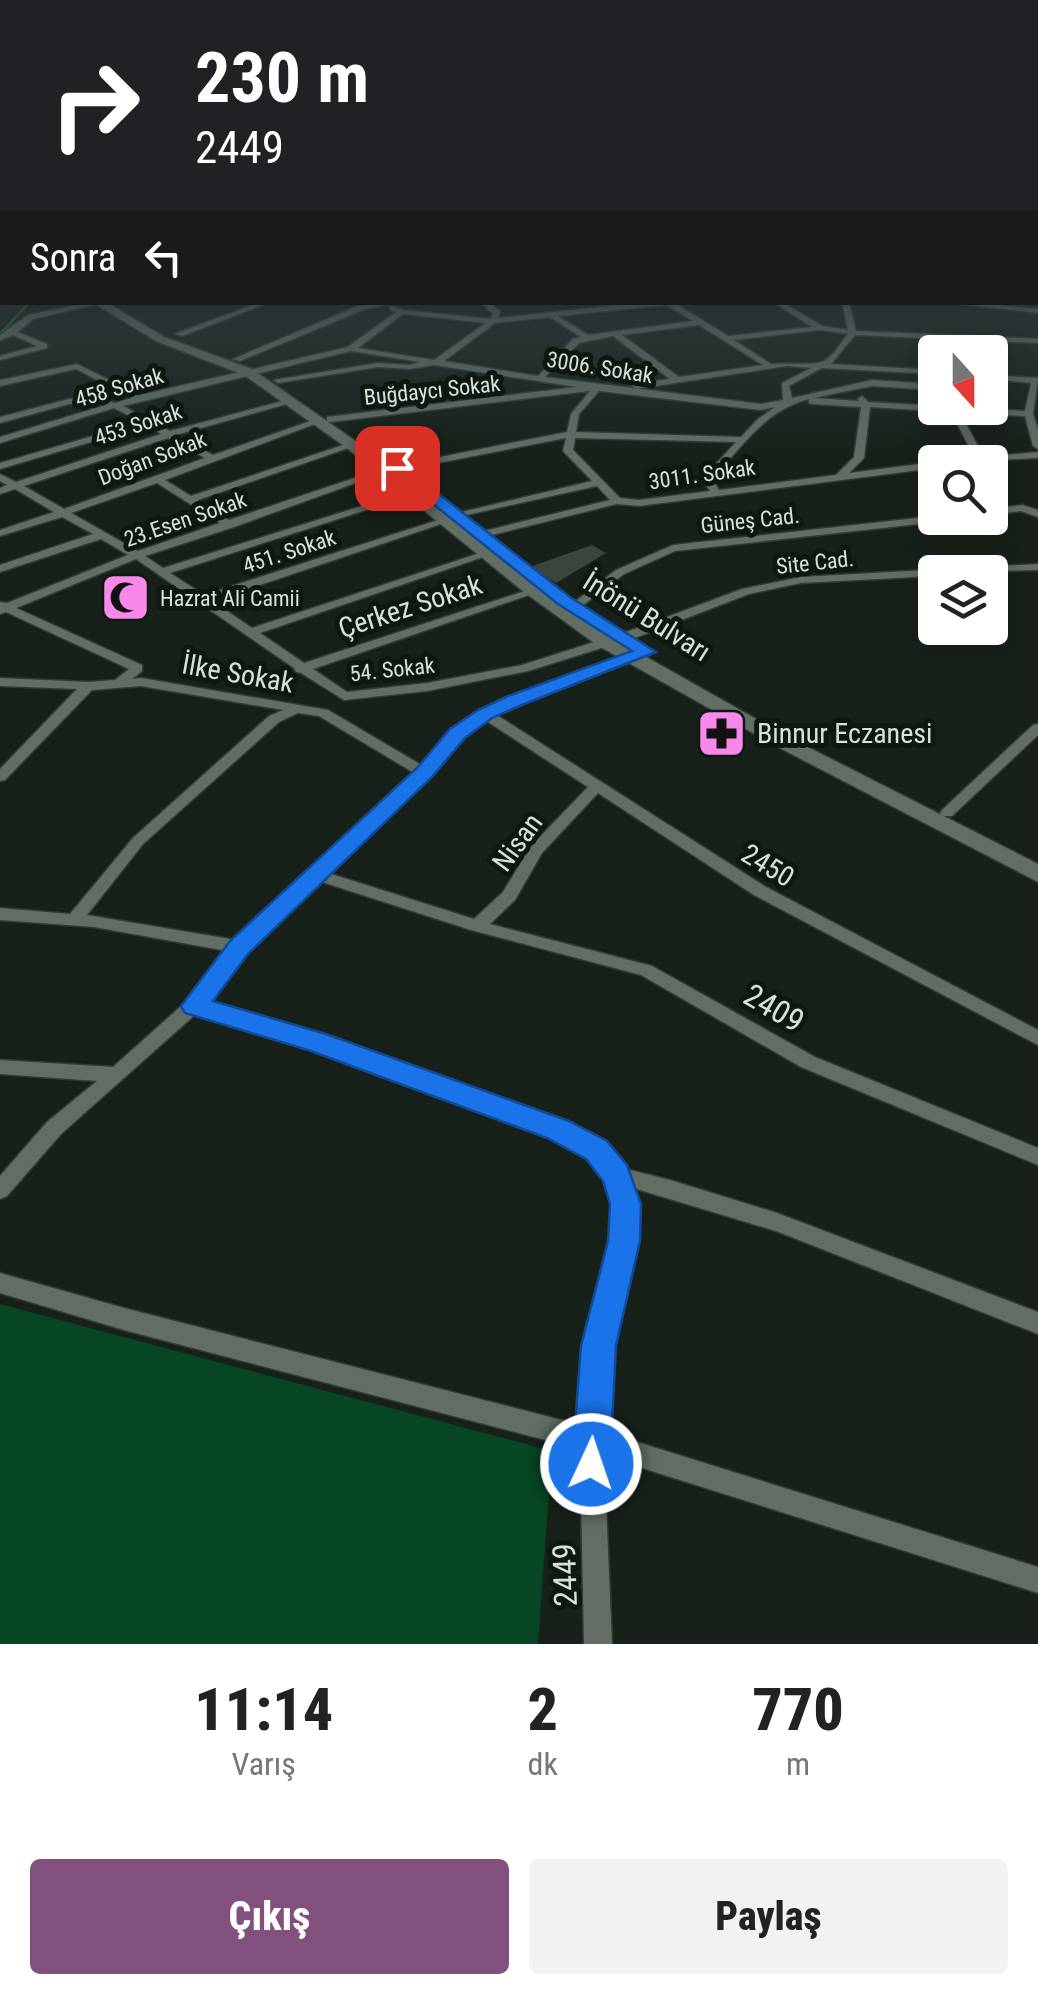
<!DOCTYPE html>
<html lang="tr">
<meta charset="utf-8">
<style>
:root{--surface:#fff;--page:#f2f2f2;--text:#222;--muted:#767676;--accent:#82507c}
body{margin:0;font-family:"Roboto Condensed",sans-serif;background:var(--page);color:var(--text);height:100vh;display:flex;flex-direction:column;font-size:38px;white-space:nowrap}
*{box-sizing:border-box;margin:0}
p{font-size:32px;color:var(--muted)}
.icon{flex:none;width:55px;height:55px;fill:none;stroke:currentColor;stroke-width:2;stroke-linecap:round;stroke-linejoin:round}
.map{position:relative;height:1644px;overflow:hidden}
.details{display:flex;flex-direction:column;background:var(--surface);flex:1}
.details>*{flex:none}
.guide{position:absolute;left:0px;top:0px;width:1040px;height:305px;box-shadow:0 5px 25px #0003;background:#202124;color:#fff;overflow:hidden}
.needle{width:65px;rotate:159deg}
.tools{position:absolute;left:918px;top:335px;display:grid;gap:20px}
.tools a{display:grid;place-items:center;width:90px;height:90px;border-radius:10px;background:var(--surface);box-shadow:0 5px 25px #0003;font-size:50px}
.pin{position:absolute;display:grid;place-items:center;width:85px;height:85px;color:#fff;margin:-42px;border-radius:20px;box-shadow:0 5px 15px #0006}
.me{position:absolute;width:110px;margin:-55px;rotate:3deg;stroke-linejoin:round;filter:drop-shadow(0 0 8px #0008)}
.turn{display:flex;align-items:center;gap:35px;height:210px;padding:0 30px;font-size:45px}
.turn .icon{width:130px;height:130px;stroke-width:2.5}
.turn b{display:block;font-size:70px;line-height:85px}
.then{display:flex;align-items:center;height:95px;padding:0 30px;background:#0003;gap:20px;font-size:38px}
.eta{display:flex;justify-content:space-evenly;align-items:center;height:170px;text-align:center}
.eta b{font-size:60px;font-weight:800;line-height:70px}
.primary-button{display:flex;gap:20px;margin-top:auto;padding:20px 30px}
.primary-button a{flex:1;height:115px;border-radius:10px;background:var(--accent);color:#fff;font-size:40px;font-weight:800;line-height:115px;text-align:center}
.primary-button a+a{background:var(--page);color:var(--text)}
.map>svg:first-child{display:block}
.green{fill:#064622}
.lines{fill:none;stroke-linecap:round;stroke-linejoin:round}
.stream{stroke:#20693b;stroke-width:2.5}
.building{fill:#3a463d}
.minor-casing{stroke:#323a34;stroke-width:3}
.secondary-casing{stroke:#323a34;stroke-width:3}
.minor{fill:#626e64;fill-rule:evenodd}
.secondary{fill:#626e64;fill-rule:evenodd}
.route{fill:#1a73e8;stroke:#114b97;stroke-width:2.5}
.labels{text-anchor:middle;stroke-width:10;stroke-linejoin:round;paint-order:stroke}
.far-street-label{font-size:22px;fill:#dae1db;stroke:#0e1810}
.far-poi-label{font-size:22px;fill:#dae1db;stroke:#0e1810;text-anchor:start}
.street-label{font-size:28px;fill:#dae1db;stroke:#0e1810}
.poi-label{font-size:28px;fill:#dae1db;stroke:#0e1810;text-anchor:start}
.near-street-label{font-size:32px;fill:#dae1db;stroke:#0e1810}
</style>
<div class="map">
<svg width="1038" height="1644" viewBox="0 0 1038 1644">
<rect width="100%" height="100%" fill="#172119"/>
<path class="green" d="M 0,1304 L 552,1451 L 538,1644 L 0,1644 Z"/>
<g class="lines">
<path class="stream" d="M 0,334 L 30,302"/>
</g>
<path class="building" d="M 592,545 L 606,553 L 556,583 L 530,567 Z
M 135,586 L 145,604 L 113,611 L 104,593 Z"/>
<g class="lines">
<defs>
<path id="minor" d="M 0,228 L 2,228 L 2,232 L 0,232 Z
M 0,284 L 2,284 L 2,288 L 0,288 Z
M 90,302 L 102,303 L 33,319 L 18,332 L 47,344 L 47,348 L 0,360 L 0,356 L 37,346 L 13,335 L 0,340 L 0,335 L 28,315 Z
M 260,302 L 271,302 L 182,336 L 175,334 Z
M 380,302 L 388,304 L 363,310 L 240,361 L 233,359 L 358,306 Z
M 480,302 L 488,302 L 500,311 L 498,318 L 645,302 L 673,302 L 728,336 L 812,327 L 773,302 L 782,302 L 822,326 L 848,330 L 842,302 L 849,302 L 856,331 L 1038,339 L 1038,343 L 855,335 L 831,364 L 935,370 L 935,374 L 822,368 L 789,386 L 792,398 L 872,380 L 934,384 L 934,390 L 872,386 L 813,398 L 859,401 L 858,399 L 862,396 L 868,402 L 1025,411 L 1031,383 L 990,379 L 990,375 L 1038,378 L 1033,414 L 1038,430 L 1038,449 L 1033,446 L 1025,416 L 960,413 L 984,457 L 1038,452 L 1038,458 L 955,462 L 959,459 L 975,458 L 951,412 L 870,407 L 864,458 L 849,473 L 935,462 L 935,468 L 639,506 L 617,504 L 480,538 L 476,537 L 476,533 L 610,500 L 597,486 L 453,518 L 453,514 L 592,481 L 563,451 L 566,438 L 397,471 L 394,470 L 394,466 L 567,432 L 571,414 L 590,391 L 330,422 L 327,421 L 327,417 L 577,387 L 434,365 L 410,369 L 378,367 L 278,383 L 274,380 L 378,363 L 410,365 L 420,362 L 351,351 L 123,406 L 170,431 L 290,399 L 294,402 L 176,435 L 213,455 L 316,419 L 323,421 L 165,480 L 191,496 L 349,443 L 357,445 L 198,500 L 229,520 L 381,469 L 389,471 L 234,527 L 145,556 L 163,568 L 407,492 L 416,494 L 170,573 L 204,595 L 441,519 L 450,521 L 212,601 L 252,628 L 483,552 L 492,554 L 260,633 L 304,663 L 531,589 L 535,588 L 541,591 L 313,669 L 347,692 L 427,683 L 522,665 L 632,630 L 742,589 L 801,577 L 1038,564 L 1038,570 L 935,572 L 935,576 L 801,583 L 749,594 L 640,636 L 528,671 L 427,691 L 344,700 L 301,673 L 296,672 L 294,668 L 136,559 L 16,608 L 142,665 L 142,671 L 132,679 L 141,678 L 328,710 L 423,766 L 453,731 L 480,711 L 510,697 L 642,649 L 650,649 L 650,655 L 520,703 L 495,714 L 766,887 L 1038,1030 L 1038,1045 L 754,895 L 598,793 L 542,853 L 515,900 L 490,924 L 652,966 L 815,1057 L 1038,1148 L 1038,1165 L 801,1067 L 641,975 L 471,930 L 319,881 L 245,951 L 206,1002 L 322,1036 L 565,1124 L 603,1144 L 622,1168 L 670,1180 L 777,1213 L 1038,1312 L 1038,1334 L 776,1231 L 630,1187 C 648,1240 617,1294 609,1347 C 606,1374 606,1404 605,1432 L 1038,1567 L 1038,1593 L 604,1456 L 612,1644 L 584,1644 L 580,1449 L 124,1330 L 0,1293 L 0,1273 L 124,1308 L 581,1425 L 587,1346 L 613,1241 L 616,1205 L 607,1179 L 589,1156 L 551,1136 L 311,1047 L 197,1013 L 61,1134 L 7,1196 L 0,1199 L 0,1176 L 47,1122 L 97,1081 L 0,1074 L 0,1060 L 113,1067 L 188,1000 L 227,951 L 94,927 L 0,920 L 0,908 L 70,914 L 133,838 L 269,716 L 283,710 L 141,686 L 92,690 L 5,780 L 0,781 L 0,769 L 77,689 L 0,686 L 0,678 L 88,682 L 115,680 L 129,669 L 6,612 L 0,614 L 0,602 L 7,603 L 128,555 L 101,539 L 0,572 L 0,565 L 93,534 L 62,517 L 0,536 L 0,530 L 54,512 L 15,489 L 0,494 L 0,488 L 7,485 L 0,481 L 0,474 L 16,482 L 161,434 L 148,425 L 0,469 L 0,463 L 141,422 L 114,408 L 0,443 L 0,437 L 106,405 L 91,403 L 69,404 L 0,423 L 0,417 L 69,399 L 91,397 L 115,403 L 131,398 L 76,369 L 0,386 L 0,380 L 77,364 L 140,395 L 348,347 L 396,312 L 390,310 L 390,306 L 403,310 L 491,319 L 493,314 ZM 666,305 L 693,321 L 588,335 L 558,316 ZM 403,314 L 486,323 L 434,360 L 358,348 ZM 550,317 L 581,337 L 573,339 L 538,376 L 444,361 L 495,323 ZM 699,325 L 763,365 L 679,377 L 622,335 ZM 820,330 L 848,334 C 841,343 833,356 824,361 C 814,366 785,362 771,364 L 734,340 ZM 613,336 L 670,379 L 633,384 L 632,386 L 636,389 L 787,366 L 811,368 L 782,383 L 783,400 L 761,404 L 545,377 L 579,343 ZM 599,391 L 761,410 L 775,407 L 758,419 L 741,437 L 576,432 L 579,414 ZM 809,399 L 809,403 L 812,404 L 861,407 L 854,457 L 836,475 L 719,490 L 712,479 C 740,449 766,409 809,399 ZM 168,438 L 205,458 L 64,509 L 24,486 ZM 575,438 L 736,442 L 702,479 L 710,491 L 639,500 L 620,498 L 573,450 ZM 157,483 L 220,523 L 138,551 L 71,513 ZM 298,713 L 319,716 L 416,774 L 236,940 L 87,915 L 143,844 L 279,722 ZM 485,720 L 588,787 L 531,846 L 503,892 L 474,919 L 328,873 L 430,776 L 463,737 Z
M 941,302 L 972,302 L 1038,309 L 1038,313 Z
M 1022,505 L 1038,510 L 1038,517 L 1021,511 L 990,515 L 990,509 Z
M 935,516 L 951,518 L 946,521 L 675,551 L 624,574 L 578,609 L 570,609 L 568,607 L 616,570 L 673,545 Z
M 1038,724 L 1038,735 L 952,816 L 942,816 L 940,813 L 942,810 L 1033,725 Z"/>
<path id="secondary" d="M 0,257 L 2,257 L 2,263 L 0,263 Z
M 92,302 L 106,302 L 164,337 L 252,369 L 357,442 L 536,584 L 611,637 L 788,737 L 1038,864 L 1038,882 L 774,745 L 597,645 L 524,592 L 347,448 L 244,375 L 156,341 Z"/>
</defs>
<use href="#minor" class="minor-casing"/>
<use href="#secondary" class="secondary-casing"/>
<use href="#minor" class="minor"/>
<use href="#secondary" class="secondary"/>
</g>
<linearGradient id="sky" x2="0" y2="1"><stop stop-color="#0d120e"/><stop offset="0.5" stop-color="#364349"/><stop offset="1" stop-color="#364349" stop-opacity="0"/></linearGradient>
<rect width="1038" height="457" fill="url(#sky)"/>
<path class="route" d="M 392,465 L 402,465 L 570,597 L 656,652 L 522,705 L 492,718 L 465,738 L 432,777 L 248,954 L 213,1001 L 326,1034 L 569,1121 L 607,1141 L 627,1165 L 641,1204 L 640,1241 L 616,1346 L 610,1464 L 604,1478 L 591,1483 L 578,1478 L 572,1464 L 581,1346 L 608,1241 L 610,1204 L 603,1181 L 586,1159 L 547,1138 L 308,1050 L 185,1013 L 181,1006 L 230,941 L 417,768 L 450,729 L 478,710 L 508,696 L 632,651 L 558,604 L 392,471 Z"/>
<defs>
<symbol id="mosque-square" viewBox="-11 -11 22 22"><rect x="-9" y="-9" width="18" height="18" rx="4" fill="#f888ea" stroke="#0e1810"/><path d="M3.5-4.9A6 6 0 1 0 3.5 4.9A5 5 0 1 1 3.5-4.9Z" fill="#111"/></symbol>
<symbol id="pharmacy-square" viewBox="-11 -11 22 22"><rect x="-9" y="-9" width="18" height="18" rx="4" fill="#f888ea" stroke="#0e1810"/><path d="M-2-6h4v4h4v4h-4v4h-4v-4h-4v-4h4Z" fill="#111"/></symbol>
</defs>
<g fill-rule="evenodd">
<use href="#mosque-square" x="98" y="570" width="55" height="55"/>
<use href="#pharmacy-square" x="694" y="706" width="55" height="55"/>
</g>
<g class="labels">
<g class="far-street-label">
<text transform="translate(600 367) rotate(9)" y="8">3006. Sokak</text>
<text transform="translate(119 387) rotate(-16)" y="8">458 Sokak</text>
<text transform="translate(432 390) rotate(-6)" y="8">Buğdaycı Sokak</text>
<text transform="translate(138 424) rotate(-18)" y="8">453 Sokak</text>
<text transform="translate(152 458) rotate(-21)" y="8">Doğan Sokak</text>
<text transform="translate(702 474) rotate(-8)" y="8">3011. Sokak</text>
<text transform="translate(185 519) rotate(-19)" y="8">23.Esen Sokak</text>
<text transform="translate(750 520) rotate(-6)" y="8">Güneş Cad.</text>
<text transform="translate(289 551) rotate(-18)" y="8">451. Sokak</text>
<text transform="translate(815 562) rotate(-6)" y="8">Site Cad.</text>
<text transform="translate(392 669) rotate(-6)" y="8">54. Sokak</text>
</g>
<g class="far-poi-label">
<text x="160" y="606">Hazrat Ali Camii</text>
</g>
<g class="street-label">
<text transform="translate(410 606) rotate(-18)" y="10">Çerkez Sokak</text>
<text transform="translate(647 616) rotate(32)" y="10">İnönü Bulvarı</text>
<text transform="translate(238 673) rotate(10)" y="10">İlke Sokak</text>
<text transform="translate(517 842) rotate(-54)" y="10">Nisan</text>
<text transform="translate(768 865) rotate(31)" y="10">2450</text>
</g>
<g class="poi-label">
<text x="757" y="743">Binnur Eczanesi</text>
</g>
<g class="near-street-label">
<text transform="translate(774 1008) rotate(30)" y="11">2409</text>
<text transform="translate(565 1575) rotate(-92)" y="11">2449</text>
</g>
</g>
</svg>
<div class="tools">
<a><svg class="needle" viewBox="-14 -14 28 28"><path d="M0-13l5 13h-10z" fill="#e53935"/><path d="M0 13l5-13h-10z" fill="#767676"/></svg></a>
<a><svg class="icon" aria-label="search" viewBox="0 0 24 24"><circle cx="10" cy="10" r="6"/><path d="M15 15l6 6"/></svg></a>
<a><svg class="icon" aria-label="layers" viewBox="0 0 24 24"><path d="M12 4l9 5-9 5-9-5zM3 14l9 5 9-5"/></svg></a>
</div>
<div class="pin" style="left:397px;top:468px;background:#d93025"><svg class="icon" aria-label="arrive" viewBox="0 0 24 24"><path d="M6 21V4h12l-3 4 3 4H6"/></svg></div>
<svg class="me" style="left:591px;top:1464px" viewBox="-20 -20 40 40"><circle r="17" fill="#1a73e8" stroke="#fff" stroke-width="3"/><path d="M0-11L8 9 0 5-8 9z" fill="#fff"/></svg>
<div class="guide">
<div class="turn"><svg class="icon" aria-label="right" viewBox="0 0 24 24"><path d="M7 20v-9h11M14 6l5 5-5 5"/></svg><div><b>230 m</b>2449</div></div>
<div class="then">Sonra<svg class="icon" aria-label="left" viewBox="0 0 24 24"><path d="M17 20v-9H6M10 6l-5 5 5 5"/></svg></div>
</div>
</div>
<section class="details">
<div class="eta">
<div><b>11:14</b><p>Varış</p></div>
<div><b>2</b><p>dk</p></div>
<div><b>770</b><p>m</p></div>
</div>
<div class="primary-button"><a>Çıkış</a><a>Paylaş</a></div>
</section>
